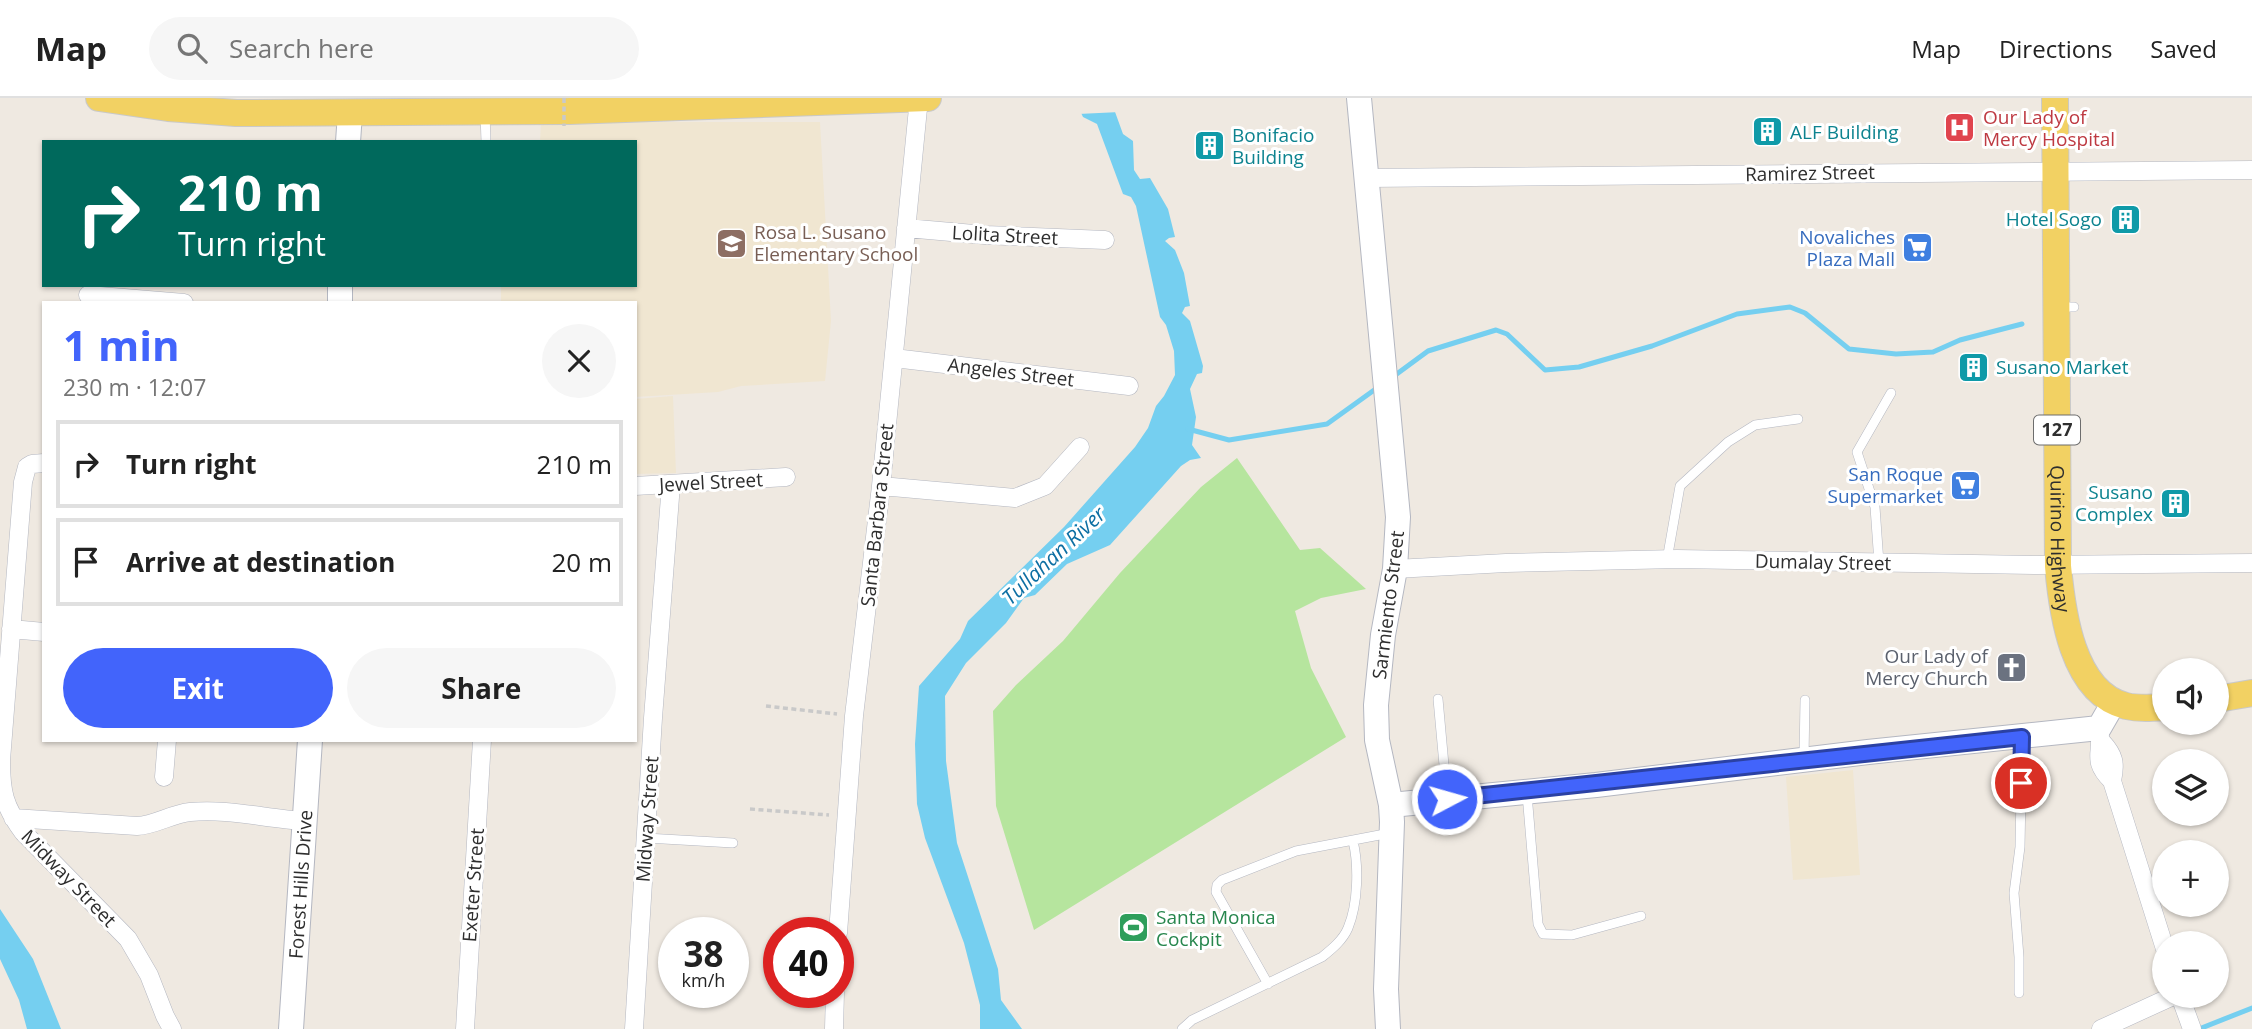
<!DOCTYPE html>
<meta charset="utf-8">
<style>
:root{--surface:#fff;--page:#f6f6f6;--text:#222;--muted:#767676;--line:#e0e0e0;--accent:#4264fb}
body{margin:0;font-family:"Open Sans",sans-serif;background:var(--page);color:var(--text);height:100vh;display:flex;flex-direction:column;font-size:26px;white-space:nowrap}
*{box-sizing:border-box;margin:0}
p{font-size:23px;color:var(--muted)}
.icon{flex:none;width:38px;height:38px;fill:none;stroke:currentColor;stroke-width:2;stroke-linecap:round;stroke-linejoin:round}
.map{position:relative;flex:1;overflow:hidden}
.panel{position:absolute;left:42px;top:203px;width:595px;height:441px;display:flex;flex-direction:column;background:var(--surface);border-radius:0px;box-shadow:0 2px 5px #0004}
.panel>*{flex:none}
.hud{position:absolute;left:42px;top:42px;width:595px;height:147px;border-radius:0px;box-shadow:0 2px 5px #0004;background:#00695c;color:#fff;overflow:hidden}
.controls{position:absolute;left:2152px;top:560px;display:grid;gap:14px}
.controls a{display:grid;place-items:center;width:77px;height:77px;border-radius:50%;background:var(--surface);box-shadow:0 2px 5px #0004;font-size:35px}
.speed{position:absolute;left:658px;top:819px;display:flex;gap:14px;font-size:35px;font-weight:700;text-align:center}
.speed>*{display:grid;place-content:center;width:91px;height:91px;border-radius:50%;background:var(--surface);box-shadow:0 2px 5px #0004;line-height:1}
.speed small{font-size:18px;font-weight:400}
.speed .limit{border:10px solid #d22;background:#fff;color:#111}
.pin{position:absolute;display:grid;place-items:center;width:60px;height:60px;color:#fff;margin:-30px;border:4px solid #fff;border-radius:50%;box-shadow:0 2px 7px #0007}
.me{position:absolute;width:77px;margin:-38px;rotate:84deg;stroke-linejoin:round;filter:drop-shadow(0 0 5px #0008)}
.turn{display:flex;align-items:center;gap:24px;height:147px;padding:0 21px;font-size:32px}
.turn .icon{width:91px;height:91px;stroke-width:2.5}
.turn b{display:block;font-size:49px;line-height:60px}
.round{display:grid;place-items:center;flex:none;width:74px;height:74px;border-radius:37px;background:var(--page)}
.overview{display:flex;align-items:center;justify-content:space-between;height:119px;padding:0 21px}
h1{font-size:42px;font-weight:700;line-height:52px;color:var(--accent)}
.primary-button{display:flex;gap:14px;margin-top:auto;padding:14px 21px}
.primary-button a{flex:1;height:80px;border-radius:42px;background:var(--accent);color:#fff;font-size:28px;font-weight:700;line-height:80px;text-align:center}
.primary-button a+a{background:var(--page);color:var(--text)}
ul{padding:0;list-style:none}
li{display:flex;align-items:center;gap:21px;height:88px;margin:0 14px 10px;padding:0 7px;border:4px solid var(--line);border-radius:0px}
li div{flex:1}
li b{display:block;font-size:26px}
li em{font-style:normal}
header{display:flex;align-items:center;gap:42px;box-sizing:border-box;height:98px;padding:0 35px;background:var(--surface);border-bottom:2px solid var(--line)}
header strong{font-size:33px}
nav{display:flex;gap:38px;margin-inline-start:auto;font-size:24px}
.search{width:490px;height:63px;background:var(--page);display:flex;align-items:center;gap:18px;box-sizing:border-box;padding:0 24px;border-radius:38px;color:var(--muted);font-size:26px}
.map>svg:first-child{display:block}
.education{fill:#f0e6d1}
.green{fill:#b6e59e}
.water{fill:#75cff0}
.pier{fill:#efe9e1}
.lines{fill:none;stroke-linecap:round;stroke-linejoin:round}
.stream{stroke:#75cff0;stroke-width:5}
.lane-casing{stroke:#b4b7c1;stroke-width:10}
.street-casing{stroke:#b4b7c1;stroke-width:19}
.secondary-casing{stroke:#b4b7c1;stroke-width:26}
.primary-casing{stroke:#c9c9c9;stroke-width:28}
.path{stroke:#c9c9c9;stroke-width:3.5;stroke-dasharray:5 3.5;stroke-linecap:butt}
.lane{stroke:#fff;stroke-width:9}
.street{stroke:#fff;stroke-width:18}
.secondary{stroke:#fff;stroke-width:24}
.primary{stroke:#f2d163;stroke-width:26}
.path-bridge{stroke:#c9c9c9;stroke-width:3.5;stroke-dasharray:5 3.5;stroke-linecap:butt}
.route-casing{stroke:#2b41a3;stroke-width:18}
.route{stroke:#4264fb;stroke-width:12}
.labels{text-anchor:middle;stroke-width:6;stroke-linejoin:round;paint-order:stroke}
.shield{fill:#fff;stroke:#6d6d6d;stroke-width:2}
.shield-label{font-size:18px;font-weight:bold;fill:#2e2e2e}
.health-label{font-size:19px;fill:#be3a42;stroke:#fff;text-anchor:start}
.culture-label{font-size:19px;fill:#0d838f;stroke:#fff;text-anchor:start}
.street-label{font-size:19px;fill:#2e2e2e;stroke:#fff}
.education-label{font-size:19px;fill:#785e54;stroke:#fff;text-anchor:start}
.shop-label{font-size:19px;fill:#366cbe;stroke:#fff;text-anchor:end}
.worship-label{font-size:19px;fill:#5b616d;stroke:#fff;text-anchor:end}
.leisure-label{font-size:19px;fill:#27864d;stroke:#fff;text-anchor:start}
.water-label{font-size:21px;font-style:italic;fill:#0d6fa3;stroke:#fff}
</style>
<header>
<strong>Map</strong>
<div class="search"><svg class="icon" aria-label="search" viewBox="0 0 24 24"><circle cx="10" cy="10" r="6"/><path d="M15 15l6 6"/></svg>Search here</div>
<nav><a>Map</a><a>Directions</a><a>Saved</a></nav>
</header>
<div class="map">
<svg width="2252" height="931" viewBox="0 0 2252 931">
<rect width="100%" height="100%" fill="#efe9e1"/>
<path class="education" d="M 541,24 L 820,24 L 831,223 L 825,283 L 741,288 L 718,294 L 635,299 L 635,205 L 501,205 L 501,187 L 635,187 L 635,44 L 540,44 Z
M 673,298 L 676,375 L 635,376 L 635,301 Z
M 1853,672 L 1860,777 L 1793,782 L 1786,679 Z"/>
<path class="green" d="M 1237,360 L 1300,452 L 1320,450 L 1366,491 L 1321,500 L 1295,513 L 1311,570 L 1346,639 L 1034,832 L 996,708 L 993,613 L 1016,587 L 1063,543 L 1120,475 L 1201,389 Z"/>
<path class="water" d="M 1074,0 L 1110,0 L 1123,36 L 1133,43 L 1134,72 L 1140,81 L 1150,80 L 1168,111 L 1175,139 L 1169,140 L 1165,143 L 1175,152 L 1184,175 L 1190,208 L 1185,209 L 1182,215 L 1190,223 L 1203,268 L 1202,275 L 1197,276 L 1190,291 L 1196,319 L 1192,347 L 1201,360 L 1190,362 L 1181,368 L 1110,447 L 1067,466 L 1035,497 L 1024,500 L 1006,525 L 966,565 L 945,598 L 946,663 L 957,745 L 998,871 L 1001,902 L 1022,931 L 980,931 L 980,907 L 964,845 L 925,740 L 917,706 L 915,646 L 919,588 L 960,541 L 968,523 L 1064,429 L 1135,349 L 1148,330 L 1156,308 L 1164,298 L 1175,277 L 1174,253 L 1166,227 L 1160,219 L 1136,108 L 1131,99 L 1123,96 L 1097,26 L 1083,19 Z
M 0,811 L 33,861 L 61,931 L 27,931 L 19,902 L 0,861 Z"/>
<path class="pier" d="M 1071,0 L 1114,0 L 1120,14 L 1078,16 Z"/>
<g class="lines">
<path class="stream" d="M 1394,278 L 1428,253 L 1496,232 L 1507,236 L 1545,272 L 1579,269 L 1652,248 L 1737,216 L 1790,209 L 1805,215 L 1849,251 L 1896,256 L 1933,254 L 1960,242 L 2022,226
M 1188,331 L 1229,342 L 1327,326 L 1377,290
M 2199,931 L 2252,910"/>
<defs>
<path id="lane" d="M 485,15 L 486,44
M 2058,209 L 2074,209
M 1667,462 L 1680,388 L 1728,344 L 1755,327 L 1798,321
M 1879,465 L 1875,409 L 1857,354 L 1891,295
M 1438,601 L 1447,700
M 1804,659 L 1805,602
M 1527,696 L 1538,826 L 1543,836 L 1572,837 L 1641,818
M 646,740 L 733,745
M 1268,886 L 1216,794 L 1217,787 L 1222,782 L 1296,753 L 1390,735
M 2019,895 L 2019,859 L 2014,795 L 2020,749 L 2022,641
M 1182,931 L 1192,922 L 1322,859 C 1332,851 1343,842 1348,830 C 1358,806 1359,768 1353,743"/>
<path id="street" d="M 1367,80 L 2252,72
M 906,130 L 985,137 L 1105,142
M 88,197 L 184,205
M 894,260 L 1129,288
M 44,365 L 32,366 L 27,369 L 23,384 L 1,662 C 1,694 4,708 23,734 L 128,841 L 149,877 L 165,918 L 172,931
M 635,388 L 786,379
M 881,388 L 1015,400 L 1045,388 L 1080,349
M 1395,471 L 1506,465 L 1677,461 L 2038,467 L 2252,465
M 11,531 L 44,534
M 2099,630 C 2104,656 2090,661 2112,683 L 2165,851
M 2102,644 C 2114,657 2116,665 2112,683
M 164,679 L 167,642
M 13,720 L 137,728 C 156,727 171,716 190,714 C 227,710 267,721 305,723
M 838,835 L 854,618 L 881,388 L 919,0
M 2180,898 L 2192,931
M 465,931 L 482,642
M 634,931 L 653,620 L 671,386
M 834,931 L 835,894
M 2101,931 L 2173,898"/>
<g id="secondary">
<path d="M 1359,0 L 1398,419 L 1395,471 L 1383,537 L 1376,607 L 1377,642 L 1391,707 L 1392,724 L 1386,891 L 1388,931"/>
<path d="M 348,44 L 350,15"/>
<path d="M 340,205 L 340,187"/>
<path d="M 1391,707 L 1596,687 L 1868,654 L 2099,630 L 2114,604"/>
<path id="s1" d="M 291,931 L 310,642"/>
</g>
<g id="primary">
<path d="M 99,0 L 168,10 L 236,15 L 569,13 L 928,0"/>
<path id="s2" d="M 2055,0 L 2058,468 C 2062,513 2072,595 2126,608 C 2139,611 2152,610 2165,609"/>
<path d="M 2217,601 L 2252,595"/>
</g>
</defs>
<use href="#lane" class="lane-casing"/>
<use href="#street" class="street-casing"/>
<use href="#secondary" class="secondary-casing"/>
<use href="#primary" class="primary-casing"/>
<path class="path" d="M 766,608 L 837,616
M 750,711 L 829,717"/>
<use href="#lane" class="lane"/>
<use href="#street" class="street"/>
<use href="#secondary" class="secondary"/>
<use href="#primary" class="primary"/>
<path class="path-bridge" d="M 564,0 L 564,28"/>
</g>
<g class="lines">
<defs>
<path id="route" d="M 1447,701 L 2022,639 L 2021,685"/>
</defs>
<use href="#route" class="route-casing"/>
<use href="#route" class="route"/>
</g>
<defs>
<symbol id="hospital-square" viewBox="-11 -11 22 22"><rect x="-9" y="-9" width="18" height="18" rx="4" fill="#e0444e" stroke="#fff"/><path d="M-5-5h3v3.5h4V-5h3V5h-3V1.5h-4V5h-3Z" fill="#fff"/></symbol>
<symbol id="building-square" viewBox="-11 -11 22 22"><rect x="-9" y="-9" width="18" height="18" rx="4" fill="#0f9aa8" stroke="#fff"/><path d="M-4-6H4V6H1V3H-1V6H-4ZM-2.5-4.3h1.7v1.8h-1.7ZM.8-4.3h1.7v1.8H.8ZM-2.5-1h1.7V.8h-1.7ZM.8-1h1.7V.8H.8Z" fill="#fff"/></symbol>
<symbol id="school-square" viewBox="-11 -11 22 22"><rect x="-9" y="-9" width="18" height="18" rx="4" fill="#8d6e63" stroke="#fff"/><path d="M0-5L7-2L0 1L-7-2ZM-4 1L0 2.5L4 1V4Q0 6-4 4Z" fill="#fff"/></symbol>
<symbol id="supermarket-square" viewBox="-11 -11 22 22"><rect x="-9" y="-9" width="18" height="18" rx="4" fill="#3f7fe0" stroke="#fff"/><path d="M-6-5.5h2.5l.6 2H6L4.5 2H-2.5L-4.4-4H-6ZM-1.5 3.2a1.3 1.3 0 1 0 .1 0ZM3 3.2a1.3 1.3 0 1 0 .1 0Z" fill="#fff"/></symbol>
<symbol id="church-square" viewBox="-11 -11 22 22"><rect x="-9" y="-9" width="18" height="18" rx="4" fill="#6b7280" stroke="#fff"/><path d="M-1.2-6h2.4v3.5h3.3v2.4h-3.3V6h-2.4V-.1h-3.3v-2.4h3.3Z" fill="#fff"/></symbol>
<symbol id="stadium-square" viewBox="-11 -11 22 22"><rect x="-9" y="-9" width="18" height="18" rx="4" fill="#2e9e5b" stroke="#fff"/><path d="M0-5a6.5 5 0 1 0 0 10a6.5 5 0 1 0 0-10ZM-3.5-1.8h7v3.6h-7Z" fill="#fff"/></symbol>
</defs>
<g fill-rule="evenodd">
<use href="#hospital-square" x="1942" y="12" width="35" height="35"/>
<use href="#building-square" x="1750" y="16" width="35" height="35"/>
<use href="#building-square" x="1192" y="30" width="35" height="35"/>
<use href="#building-square" x="2108" y="104" width="35" height="35"/>
<use href="#school-square" x="714" y="128" width="35" height="35"/>
<use href="#supermarket-square" x="1900" y="132" width="35" height="35"/>
<use href="#building-square" x="1956" y="252" width="35" height="35"/>
<use href="#supermarket-square" x="1948" y="370" width="35" height="35"/>
<use href="#building-square" x="2158" y="388" width="35" height="35"/>
<use href="#church-square" x="1994" y="552" width="35" height="35"/>
<use href="#stadium-square" x="1116" y="812" width="35" height="35"/>
</g>
<g class="labels">
<rect class="shield" x="2034" y="317.5" width="46" height="29" rx="5"/>
<g class="shield-label">
<text x="2057" y="338">127</text>
</g>
<g class="health-label">
<text x="1983" y="26">Our Lady of<tspan x="1983" dy="22">Mercy Hospital</tspan></text>
</g>
<g class="culture-label">
<text x="1790" y="41">ALF Building</text>
<text x="1232" y="44">Bonifacio<tspan x="1232" dy="22">Building</tspan></text>
<text x="2102" y="128" text-anchor="end">Hotel Sogo</text>
<text x="1996" y="276">Susano Market</text>
<text x="2153" y="401" text-anchor="end">Susano<tspan x="2153" dy="22">Complex</tspan></text>
</g>
<g class="street-label">
<text transform="translate(1810 75) rotate(-1)" y="7">Ramirez Street</text>
<text transform="translate(1005 137) rotate(3)" y="7">Lolita Street</text>
<text transform="translate(1011 274) rotate(7)" y="7">Angeles Street</text>
<text transform="translate(711 384) rotate(-3)" y="7">Jewel Street</text>
<text transform="translate(877 417) rotate(-84)" y="7">Santa Barbara Street</text>
<text dy="7" stroke="none"><textPath href="#s2" startOffset="441">Quirino Highway</textPath></text>
<text transform="translate(1823 464) rotate(1)" y="7">Dumalay Street</text>
<text transform="translate(1388 507) rotate(-83)" y="7">Sarmiento Street</text>
<text transform="translate(647 721) rotate(-86)" y="7">Midway Street</text>
<text transform="translate(69 780) rotate(46)" y="7">Midway Street</text>
<text dy="7" stroke="none"><textPath href="#s1" startOffset="145">Forest Hills Drive</textPath></text>
<text transform="translate(473 787) rotate(-86)" y="7">Exeter Street</text>
</g>
<g class="education-label">
<text x="754" y="141">Rosa L. Susano<tspan x="754" dy="22">Elementary School</tspan></text>
</g>
<g class="shop-label">
<text x="1895" y="146">Novaliches<tspan x="1895" dy="22">Plaza Mall</tspan></text>
<text x="1943" y="383">San Roque<tspan x="1943" dy="22">Supermarket</tspan></text>
</g>
<g class="worship-label">
<text x="1988" y="565">Our Lady of<tspan x="1988" dy="22">Mercy Church</tspan></text>
</g>
<g class="leisure-label">
<text x="1156" y="826">Santa Monica<tspan x="1156" dy="22">Cockpit</tspan></text>
</g>
<g class="water-label">
<text transform="translate(1054 458) rotate(-43)" y="7">Tullahan River</text>
</g>
</g>
</svg>
<div class="controls">
<a><svg class="icon" aria-label="sound" viewBox="0 0 24 24"><path d="M4 9h4l5-4v14l-5-4H4zM17 9q2 3 0 6"/></svg></a>
<a><svg class="icon" aria-label="layers" viewBox="0 0 24 24"><path d="M12 4l9 5-9 5-9-5zM3 14l9 5 9-5"/></svg></a>
<a>+</a>
<a>−</a>
</div>
<div class="speed"><div>38<small>km/h</small></div><div class="limit">40</div></div>
<div class="pin" style="left:2021px;top:685px;background:#d93025"><svg class="icon" aria-label="arrive" viewBox="0 0 24 24"><path d="M6 21V4h12l-3 4 3 4H6"/></svg></div>
<svg class="me" style="left:1447px;top:701px" viewBox="-20 -20 40 40"><circle r="17" fill="#4264fb" stroke="#fff" stroke-width="3"/><path d="M0-11L8 9 0 5-8 9z" fill="#fff"/></svg>
<div class="hud">
<div class="turn"><svg class="icon" aria-label="right" viewBox="0 0 24 24"><path d="M7 20v-9h11M14 6l5 5-5 5"/></svg><div><b>210 m</b>Turn right</div></div>
</div>
<section class="panel">
<div class="overview"><div><h1>1 min</h1><p>230 m · 12:07</p></div><a class="round"><svg class="icon" aria-label="close" viewBox="0 0 24 24"><path d="M6 6l12 12M18 6L6 18"/></svg></a></div>
<ul>
<li><svg class="icon" aria-label="right" viewBox="0 0 24 24"><path d="M7 20v-9h11M14 6l5 5-5 5"/></svg><div><b>Turn right</b></div><em>210 m</em></li>
<li><svg class="icon" aria-label="arrive" viewBox="0 0 24 24"><path d="M6 21V4h12l-3 4 3 4H6"/></svg><div><b>Arrive at destination</b></div><em>20 m</em></li>
</ul>
<div class="primary-button"><a>Exit</a><a>Share</a></div>
</section>
</div>
